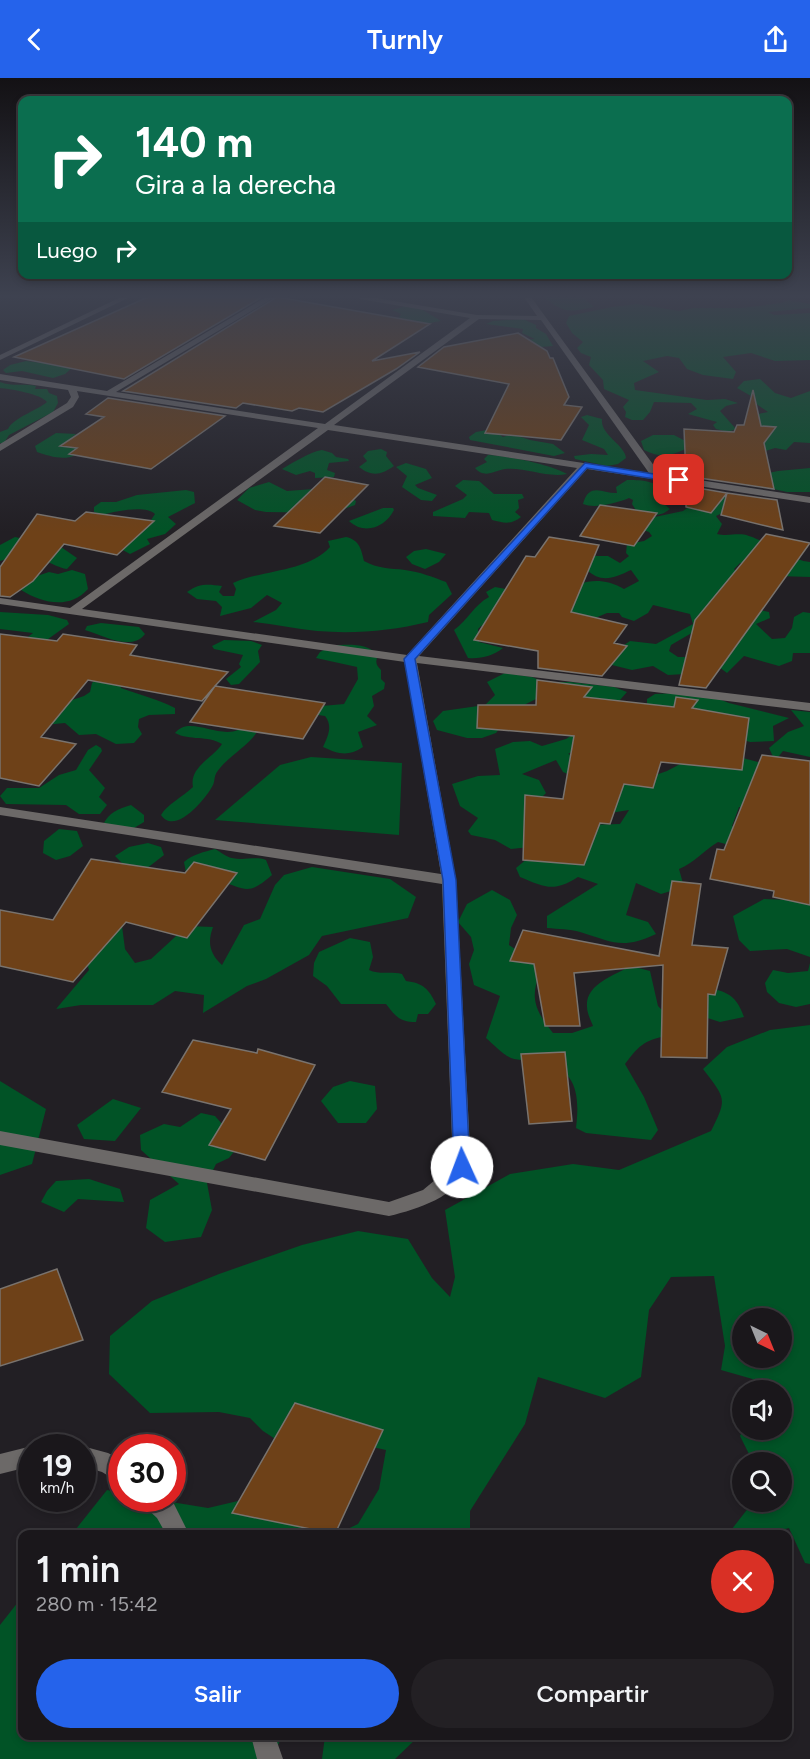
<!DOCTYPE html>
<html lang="es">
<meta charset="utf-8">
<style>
:root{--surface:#1a171b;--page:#232024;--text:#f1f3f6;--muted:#9f9fa3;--line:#38363a;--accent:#2563eb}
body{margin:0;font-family:Figtree,sans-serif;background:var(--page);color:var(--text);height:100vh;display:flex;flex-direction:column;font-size:22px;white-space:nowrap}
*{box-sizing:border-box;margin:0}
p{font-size:20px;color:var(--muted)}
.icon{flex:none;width:33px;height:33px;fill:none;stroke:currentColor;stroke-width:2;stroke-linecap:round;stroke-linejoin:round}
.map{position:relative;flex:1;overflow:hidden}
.panel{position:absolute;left:18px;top:1452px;width:774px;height:210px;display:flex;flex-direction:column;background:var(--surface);border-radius:12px;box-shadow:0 3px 9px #0003,0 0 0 2px var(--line)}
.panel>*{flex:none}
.top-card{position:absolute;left:18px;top:18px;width:774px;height:183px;border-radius:12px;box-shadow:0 3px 9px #0003,0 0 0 2px var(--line);background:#0b6e4f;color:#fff;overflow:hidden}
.needle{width:39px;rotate:137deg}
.tools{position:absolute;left:732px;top:1230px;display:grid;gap:12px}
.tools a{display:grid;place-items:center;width:60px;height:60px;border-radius:50%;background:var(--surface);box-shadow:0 3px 9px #0003,0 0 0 2px var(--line);font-size:30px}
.speed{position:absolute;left:18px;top:1356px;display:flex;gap:12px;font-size:30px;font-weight:700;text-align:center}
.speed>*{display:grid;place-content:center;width:78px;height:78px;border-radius:50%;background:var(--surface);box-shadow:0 3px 9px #0003,0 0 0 2px var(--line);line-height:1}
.speed small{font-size:15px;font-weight:400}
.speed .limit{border:9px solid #d22;background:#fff;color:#111}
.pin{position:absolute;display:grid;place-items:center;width:51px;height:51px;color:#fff;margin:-26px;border-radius:12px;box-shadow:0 3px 9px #0006}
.me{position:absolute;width:66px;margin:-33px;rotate:358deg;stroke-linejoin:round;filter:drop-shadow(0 0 4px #0008)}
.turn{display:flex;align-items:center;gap:21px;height:126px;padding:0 18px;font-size:27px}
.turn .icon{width:78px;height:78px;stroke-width:2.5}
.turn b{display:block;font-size:42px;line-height:51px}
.then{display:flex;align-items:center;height:57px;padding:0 18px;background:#0003;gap:12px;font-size:22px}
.round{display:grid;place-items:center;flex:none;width:63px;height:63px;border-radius:32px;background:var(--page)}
.headline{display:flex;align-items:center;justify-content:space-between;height:102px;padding:0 18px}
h1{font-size:36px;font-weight:600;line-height:45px}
.cta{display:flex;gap:12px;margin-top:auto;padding:12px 18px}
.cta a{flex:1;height:69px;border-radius:36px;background:var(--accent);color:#fff;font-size:24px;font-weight:600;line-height:69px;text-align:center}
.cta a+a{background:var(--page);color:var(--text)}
header{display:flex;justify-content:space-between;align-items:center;height:78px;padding:0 18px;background:var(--accent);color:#fff;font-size:27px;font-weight:600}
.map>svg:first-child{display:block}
.forest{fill:#015326;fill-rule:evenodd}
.building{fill:#6e4118;stroke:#79736e;stroke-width:1.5}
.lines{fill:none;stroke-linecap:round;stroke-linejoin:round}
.minor{fill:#6c6968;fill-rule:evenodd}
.route{fill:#2563eb;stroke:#184099;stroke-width:1.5}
</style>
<header><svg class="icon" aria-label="back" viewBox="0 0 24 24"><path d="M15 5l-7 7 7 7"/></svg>Turnly<svg class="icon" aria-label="share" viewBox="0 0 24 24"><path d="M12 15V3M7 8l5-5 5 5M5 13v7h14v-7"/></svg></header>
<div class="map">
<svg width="810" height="1681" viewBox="0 0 810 1681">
<rect width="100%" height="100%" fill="#221f24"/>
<path class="forest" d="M 544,219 L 583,219 L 594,229 C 568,234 565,236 544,219 Z
M 789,222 L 810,226 L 810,230 L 768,234 L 774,237 L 810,235 L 810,282 L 775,283 L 751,275 L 723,279 L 736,294 L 733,301 L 703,297 L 687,291 L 679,280 L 667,278 L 643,283 L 659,294 L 634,305 L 635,312 L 707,322 L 725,321 L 738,325 L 726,328 L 720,333 L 736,351 L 728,354 L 716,351 L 713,347 L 717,344 L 688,336 L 697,331 L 691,325 L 654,324 L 650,334 L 643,342 L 632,342 L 625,339 L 626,334 L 623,329 L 629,322 L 604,311 L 603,302 L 589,287 L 591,279 L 581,275 L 577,270 L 583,264 L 572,255 L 566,245 L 569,238 L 612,229 L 637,226 L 679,233 L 693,230 L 742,230 L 781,225 Z
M 406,228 L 423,232 L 441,243 L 424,246 L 398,242 L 401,236 L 392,232 Z
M 523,241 L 536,247 L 536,250 L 546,256 L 553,268 L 528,270 L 516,263 L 535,261 L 522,255 L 523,251 L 486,246 L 493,243 Z
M 26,283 C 42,285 56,286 72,290 L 65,296 L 53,300 L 22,293 L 6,295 L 3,292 L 10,287 Z
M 760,301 L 775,315 L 791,320 L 810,313 L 810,365 L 794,364 L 786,372 L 775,370 L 756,376 L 753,364 L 767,362 L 743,348 L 749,338 L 768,334 L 755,325 L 751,318 L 737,310 L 744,303 Z
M 0,304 C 12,309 24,305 36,308 L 35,311 L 47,311 L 49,315 L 57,318 L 58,325 L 53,334 L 9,357 L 4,365 L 0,365 L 0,354 L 8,351 C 13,340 36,333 47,324 C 41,316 11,311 0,310 Z
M 587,337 L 602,341 C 600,357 625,367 626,380 L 618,386 L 607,388 L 575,381 L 574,378 L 591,376 L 608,377 L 604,371 L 582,362 L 589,347 L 581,339 Z
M 487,352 L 496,354 L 503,359 L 512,356 L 530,362 L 553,366 L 565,375 L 554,378 L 470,362 L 469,359 L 476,354 Z
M 56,355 L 76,356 L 66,365 L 82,369 C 75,386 51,379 37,374 L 35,368 Z
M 653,357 L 674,357 L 693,367 C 676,376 663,382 644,372 L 641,363 Z
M 381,371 L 387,374 L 386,378 L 394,388 C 381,397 372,399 359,389 L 367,383 L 363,378 L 368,373 Z
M 322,372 L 332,375 L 336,379 L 348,381 L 349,383 L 329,385 L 327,392 L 335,395 L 334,399 L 315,400 L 315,395 L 310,393 L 296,397 L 282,391 C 294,384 310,374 322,372 Z
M 488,377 C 506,377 551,387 567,396 C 546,400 526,389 505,391 C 493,393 485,401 475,390 L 487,384 L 484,381 Z
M 406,385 L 426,391 L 432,400 L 415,407 L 418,410 L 437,417 L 432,423 L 421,422 L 402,409 L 407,398 L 396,389 Z
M 810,390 L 810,414 L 787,414 L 732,402 L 778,393 Z
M 463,402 L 479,403 L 494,416 L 522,416 L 524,420 L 518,422 L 519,430 L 515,434 L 521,439 C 511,447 504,445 492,442 L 489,435 L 469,434 L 465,440 L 433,438 L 433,434 L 463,421 L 467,417 L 455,408 Z
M 627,402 C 639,402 654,402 662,412 L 653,417 L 670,431 C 659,440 649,437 637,434 L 632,426 L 633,422 L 629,420 C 617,425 595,431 583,426 C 589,403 604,416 617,415 L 616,409 Z
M 269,404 L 287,413 L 314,411 L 348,418 L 356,423 L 355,427 L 333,435 L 266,434 L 255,432 L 237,422 L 249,410 Z
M 683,407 L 726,415 L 732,421 L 728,432 L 716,438 L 722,446 L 717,456 C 729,459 738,454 749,458 C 771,465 788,482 810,484 L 810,499 L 778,498 L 740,485 L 734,491 L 741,500 L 754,531 L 769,534 L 770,540 L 756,546 L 772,561 L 785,560 L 792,550 L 794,539 L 803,534 L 810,535 L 810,575 L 793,575 L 792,583 L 779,588 L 744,578 L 727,595 L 719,589 L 702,549 L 671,567 L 669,573 L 678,579 L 689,579 L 685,596 L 668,597 L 653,588 L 632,592 L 612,587 C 612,576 621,569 630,563 L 656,566 L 693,546 L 690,536 L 653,527 L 648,535 L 634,543 L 622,539 L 619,535 L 607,535 L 581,546 L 530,534 C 562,515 587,490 624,511 L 639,503 L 631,492 C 614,500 601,506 586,491 L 585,478 L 608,478 L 620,485 L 629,478 L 626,475 L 627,466 L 644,463 L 652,458 L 649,454 L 637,450 L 650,440 L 683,433 L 690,428 L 688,420 L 669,410 Z
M 186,412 L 194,414 L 195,425 L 168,439 L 176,446 L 165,456 L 147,461 L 150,466 L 130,476 L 119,470 L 149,445 L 155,436 C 146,427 115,433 103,437 L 94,434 L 94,429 L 101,424 L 116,424 L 137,417 Z
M 383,430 L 393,430 L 394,432 C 385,450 364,457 349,443 Z
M 15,459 L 61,469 L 77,480 L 67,491 C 58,490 53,485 44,483 C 31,480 12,478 0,483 L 0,467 Z
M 346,459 C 359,462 361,470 364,483 C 378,491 390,490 405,492 C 420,494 433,499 446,504 L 452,516 L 429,537 L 428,544 C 391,553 355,556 317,553 C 295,551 274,546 253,544 L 276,532 L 282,525 L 267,517 L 251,530 L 220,538 L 222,529 L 216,523 L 197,521 L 187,514 C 199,505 208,506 222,508 L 219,514 L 223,518 L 234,518 L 236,511 L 233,505 C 261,492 308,494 330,469 L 328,463 Z
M 426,471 L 446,476 L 439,484 L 425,491 L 412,486 L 406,479 L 414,473 Z
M 72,492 L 85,496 L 88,511 C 69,532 42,525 21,512 L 28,501 L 49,494 L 58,496 Z
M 495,509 L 523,514 L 495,544 L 481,548 L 478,551 L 479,564 L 503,570 C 493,578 481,581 468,580 L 454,552 C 468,542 474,527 489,519 L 486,514 Z
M 0,534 L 48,537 L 67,542 L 69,546 L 44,564 L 18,567 L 33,555 L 0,551 Z
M 101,545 L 139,549 L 145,556 C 132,574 102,557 85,552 L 87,548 Z
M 224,562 L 251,563 L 262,567 L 258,573 L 260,584 L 239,606 L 231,607 L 226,601 L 241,589 L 239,586 L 243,577 L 214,571 L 212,568 Z
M 333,567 C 348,567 369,564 378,578 C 375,584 376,587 381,592 L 381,601 L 385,605 L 384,611 L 372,618 L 374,628 L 367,638 L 377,647 L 358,654 L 363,669 C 348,679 338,676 323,669 C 328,658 333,648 325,638 L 311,636 L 311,629 L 344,626 L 358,601 L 357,589 L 316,580 L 320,574 Z
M 106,591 L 120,605 L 121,610 C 140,617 157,621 175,630 L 175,636 L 149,637 L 139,641 L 138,649 L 142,656 L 134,665 L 116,666 L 96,656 L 79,657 L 65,645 L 44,647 L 54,628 L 84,618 L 90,614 L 92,605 Z
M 505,595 L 532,599 L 544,604 L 570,604 L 614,609 L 627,614 L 577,671 L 568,676 L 583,680 L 579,701 L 563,694 L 556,682 L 522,696 L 539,702 L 546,715 L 533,728 L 539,768 L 511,771 L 495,762 L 471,757 L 468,753 L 478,740 L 460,728 L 452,706 L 478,698 L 500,697 L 495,671 L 513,664 L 530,663 L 542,668 L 566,661 L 577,654 L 546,616 L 514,632 L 496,655 L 482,660 L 467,660 L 437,652 L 433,643 L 443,633 L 485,627 L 495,617 L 487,604 Z
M 701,614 L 729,625 L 789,640 L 773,648 L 774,663 L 750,664 L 647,631 L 647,621 L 655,616 Z
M 791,632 L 810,634 L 810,679 L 783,673 L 775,683 L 769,670 L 788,654 L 804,648 Z
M 249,644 L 257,654 C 246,670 228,678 217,694 C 214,698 215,703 213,707 C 206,721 175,758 161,737 C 167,726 183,719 193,709 C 189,689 213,680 222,666 C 207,657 190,663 175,655 C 192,634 227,670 249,644 Z
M 96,667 L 101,670 L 102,673 L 89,692 L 105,710 L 99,719 L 107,727 L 100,736 L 79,736 L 66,727 L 6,726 L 0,718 L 7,710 L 39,710 L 59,697 L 76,692 L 88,672 Z
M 724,675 L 758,684 L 772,697 L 774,734 L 739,729 L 732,748 L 743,749 L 749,772 L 718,764 C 703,773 694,785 679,791 L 684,809 L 661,816 L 636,805 L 626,837 L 648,844 L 656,856 C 622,872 613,864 580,854 C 570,851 558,851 547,850 L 547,838 L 598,806 L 578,799 C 554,814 546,810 520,799 L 516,790 L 528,780 L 586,747 L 620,746 L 629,732 L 604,736 L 606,706 L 644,701 L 667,693 L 686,683 Z
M 311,679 L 402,685 L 399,757 L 215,742 L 280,687 Z
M 131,727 L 144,737 L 144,744 L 134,750 L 103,747 C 109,734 118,731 131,727 Z
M 59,751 L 77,753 L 83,768 L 70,778 L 56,782 L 43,775 L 44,763 Z
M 148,765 L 161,769 L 164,777 L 146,791 L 125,788 L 115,778 L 129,769 Z
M 215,771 C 221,774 226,779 232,780 C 244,783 255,778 266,782 L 272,797 C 248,818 246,811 220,803 C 209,799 197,798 186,795 L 184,784 C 193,776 204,774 215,771 Z
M 312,789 L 390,801 L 416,819 L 408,840 L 322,858 L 309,877 L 266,901 L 247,908 L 203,935 L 204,917 L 175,913 L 153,927 L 81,927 L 56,931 L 89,892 L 82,869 L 122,848 L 125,871 L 135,885 L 151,881 L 187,848 L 213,849 C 207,865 210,876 222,887 L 244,847 L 260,841 L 275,807 L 284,797 Z
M 492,812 L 510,822 L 517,837 L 511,850 L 509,867 L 524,877 L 540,880 C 542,898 539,893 536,907 C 531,927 542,941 553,955 L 572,955 L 593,948 C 591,943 587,935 587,929 C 585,906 615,897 631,888 L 650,893 L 658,928 L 675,945 L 672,957 C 646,961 640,966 625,986 L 644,1019 L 658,1052 L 651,1062 L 586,1055 L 576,1050 C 580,1017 577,990 539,983 C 530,982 519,983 511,980 C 502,976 493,966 486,960 L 500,918 L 474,907 L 469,886 L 474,872 L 471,859 L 458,844 L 467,826 Z
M 764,821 L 810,823 L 810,879 L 787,871 L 750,873 L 739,862 L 733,838 Z
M 350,860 L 370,864 L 373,879 L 369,892 C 379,897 391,893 402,896 L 406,903 C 423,905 429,911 436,926 L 428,936 L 418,936 L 416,944 C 400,944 396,939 386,926 L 341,926 L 327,908 L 313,898 L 314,885 L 319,874 Z
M 810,885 L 810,926 L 796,929 L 779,925 L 767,914 L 765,905 L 773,892 L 788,895 L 808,893 Z
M 699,910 C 723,911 736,915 744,939 L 720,944 L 698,937 Z
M 810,947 L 810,1486 L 805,1485 L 789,1450 L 766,1456 L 728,1456 L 753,1424 L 782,1424 L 782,1384 L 753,1384 L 740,1358 L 743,1352 L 782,1352 L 782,1312 L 764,1312 L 767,1305 L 721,1292 L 725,1268 L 714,1198 L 671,1199 L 649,1232 L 641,1299 L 605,1320 L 538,1299 L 525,1346 L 470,1433 L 470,1456 L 337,1456 L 358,1446 L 379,1411 L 386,1372 L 349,1364 L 286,1368 L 263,1353 L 250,1340 L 219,1334 L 150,1335 L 109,1296 L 110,1258 L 152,1223 L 219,1196 L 302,1167 L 358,1153 L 408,1161 L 432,1200 L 450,1219 L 455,1199 L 445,1132 L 510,1096 L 573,1086 L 619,1092 L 711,1053 C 728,1020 725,1020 703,991 L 727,969 L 770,952 ZM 742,1240 L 782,1240 L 782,1280 L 742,1280 Z
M 0,1003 L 46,1031 L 32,1086 L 0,1097 Z
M 350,1003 L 375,1008 L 377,1031 L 366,1045 L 338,1045 L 321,1023 L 333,1009 Z
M 113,1021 L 141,1030 L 115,1063 L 84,1061 L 77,1047 Z
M 201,1035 L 215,1038 L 240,1066 L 229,1080 L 216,1086 L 207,1105 L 212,1132 L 201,1159 L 165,1164 L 146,1150 L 150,1122 L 179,1106 L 141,1072 L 140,1057 L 164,1046 L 180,1049 Z
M 89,1101 L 120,1111 L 124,1124 L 78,1121 L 64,1134 L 41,1124 L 47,1113 L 56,1103 Z
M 107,1412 L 121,1415 L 122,1420 L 153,1421 L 208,1430 L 268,1416 L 308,1436 L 321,1456 L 72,1456 Z
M 22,1519 L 22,1658 L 282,1658 L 272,1681 L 0,1681 L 0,1547 Z
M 325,1658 L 419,1658 L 395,1681 L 322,1681 Z"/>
<path class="building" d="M 148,219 L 262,219 L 124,301 L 14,279 Z
M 277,219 L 430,246 L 372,283 L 420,274 L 396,291 L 323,334 L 299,330 L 292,333 L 243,325 L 236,330 L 123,313 Z
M 518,255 L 547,273 L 550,280 L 553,280 L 569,319 L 564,327 L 582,329 L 561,362 L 485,355 L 509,306 L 418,289 L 444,269 Z
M 753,312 L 761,348 L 776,349 L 764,365 L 774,411 L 686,398 L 684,351 L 734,354 L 737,347 L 744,347 Z
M 108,320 L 225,338 L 151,391 L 69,376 L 77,370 L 60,368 L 104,339 L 86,336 Z
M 325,399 L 368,407 L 320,455 L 274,448 Z
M 686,408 L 727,415 L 711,435 L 686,429 Z
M 727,415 L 777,422 L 783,452 L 721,437 Z
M 600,427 L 657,435 L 634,468 L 580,458 Z
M 86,434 L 154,443 L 117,477 L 64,466 L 33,503 L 10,519 L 0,518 L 0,489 L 37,436 L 75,443 Z
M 766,456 L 810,465 L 706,610 L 679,607 L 695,542 Z
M 549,459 L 599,467 L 571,534 L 627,547 L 614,565 L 627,568 L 602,598 L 538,590 L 538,573 L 474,562 L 526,478 L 535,479 Z
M 0,556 L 57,563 L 63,556 L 137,567 L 130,577 L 228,594 L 215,608 L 325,625 L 303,661 L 190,644 L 215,608 L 202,623 L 88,602 L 41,659 L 76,666 L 39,708 L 0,700 Z
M 537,602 L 592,609 L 584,619 L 674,629 L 676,619 L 698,622 L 692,630 L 749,640 L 742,692 L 661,684 L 653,710 L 624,706 L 610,746 L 600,745 L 584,787 L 523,782 L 525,717 L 563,721 L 574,658 L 477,650 L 478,627 L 536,627 Z
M 762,677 L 810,683 L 810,827 L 773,819 L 774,813 L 710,801 L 717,771 L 724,772 Z
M 91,781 L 185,795 L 194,784 L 237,795 L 187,860 L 126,844 L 73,904 L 0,888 L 0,832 L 53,842 Z
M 672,803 L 701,806 L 692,867 L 728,870 L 715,917 L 708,916 L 707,980 L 661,979 L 663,887 L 574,895 L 580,948 L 545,948 L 534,886 L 510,883 L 523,852 L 659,878 Z
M 193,962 L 257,975 L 258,971 L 315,987 L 265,1082 L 209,1067 L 231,1031 L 162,1014 Z
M 565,974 L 572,1043 L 529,1046 L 521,976 Z
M 57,1191 L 83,1262 L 0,1288 L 0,1211 Z
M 295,1325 L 383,1352 L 335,1456 L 232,1435 Z"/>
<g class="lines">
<path class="minor" d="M 121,219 L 130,219 L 0,282 L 0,277 Z
M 266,219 L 275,219 L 116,314 L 325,346 L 470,240 L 360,221 L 357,219 L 370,219 L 477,237 L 537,238 L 524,219 L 531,219 L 660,396 L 810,419 L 810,425 L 587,391 L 419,578 L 810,625 L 810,633 L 417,585 L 456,802 L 471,1089 C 455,1119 419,1131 389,1138 L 0,1067 L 0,1053 L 389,1124 L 423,1112 L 453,1087 L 442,806 L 0,737 L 0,729 L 441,796 L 405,584 L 0,526 L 0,520 L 70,530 L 318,350 L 77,313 L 79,319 L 73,329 L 0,373 L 0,366 L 67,325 L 71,319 L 68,312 L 0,302 L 0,296 L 107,313 ZM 479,241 L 541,242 L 649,395 L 334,347 ZM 328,352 L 577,390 L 407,577 L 82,531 Z
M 32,1368 L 36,1370 L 32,1370 L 32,1388 L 0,1396 L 0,1376 Z
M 82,1368 L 108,1375 L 122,1382 L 122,1406 L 102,1394 L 82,1388 L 82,1370 L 78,1370 Z
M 140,1420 L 168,1420 L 173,1424 L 189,1456 L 166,1456 L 157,1440 L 143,1427 Z
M 251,1658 L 275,1658 L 283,1681 L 257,1681 Z"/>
</g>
<linearGradient id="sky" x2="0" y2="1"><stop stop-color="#131114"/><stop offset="0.48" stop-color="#3e4250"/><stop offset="1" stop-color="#3e4250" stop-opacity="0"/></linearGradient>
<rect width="810" height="454" fill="url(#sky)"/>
<path class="route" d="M 585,385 L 679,400 L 683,402 L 679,405 L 587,390 L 415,581 L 456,802 L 470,1089 L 468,1093 L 462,1095 L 456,1093 L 454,1089 L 443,802 L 404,581 Z"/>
</svg>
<div class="tools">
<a><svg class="needle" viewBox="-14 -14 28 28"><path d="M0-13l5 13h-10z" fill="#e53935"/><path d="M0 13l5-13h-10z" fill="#9f9fa3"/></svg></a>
<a><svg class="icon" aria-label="sound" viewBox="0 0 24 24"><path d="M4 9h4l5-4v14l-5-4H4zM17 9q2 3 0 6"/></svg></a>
<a><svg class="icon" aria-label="search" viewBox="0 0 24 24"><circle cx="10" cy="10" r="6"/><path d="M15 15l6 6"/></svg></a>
</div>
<div class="speed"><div>19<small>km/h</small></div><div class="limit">30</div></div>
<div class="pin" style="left:679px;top:402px;background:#d93025"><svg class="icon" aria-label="arrive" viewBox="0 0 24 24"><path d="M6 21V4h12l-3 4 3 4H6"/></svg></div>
<svg class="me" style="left:462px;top:1089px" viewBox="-20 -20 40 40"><circle r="19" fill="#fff"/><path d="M0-13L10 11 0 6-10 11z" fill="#2563eb"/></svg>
<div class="top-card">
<div class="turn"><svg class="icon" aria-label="right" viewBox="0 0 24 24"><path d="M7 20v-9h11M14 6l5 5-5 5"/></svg><div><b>140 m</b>Gira a la derecha</div></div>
<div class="then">Luego<svg class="icon" aria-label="right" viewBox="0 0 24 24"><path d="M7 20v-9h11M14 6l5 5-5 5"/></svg></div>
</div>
<section class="panel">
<div class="headline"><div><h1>1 min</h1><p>280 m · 15:42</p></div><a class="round" style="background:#d93025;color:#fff"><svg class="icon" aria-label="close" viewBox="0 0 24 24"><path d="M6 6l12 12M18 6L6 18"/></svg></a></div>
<div class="cta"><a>Salir</a><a>Compartir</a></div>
</section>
</div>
